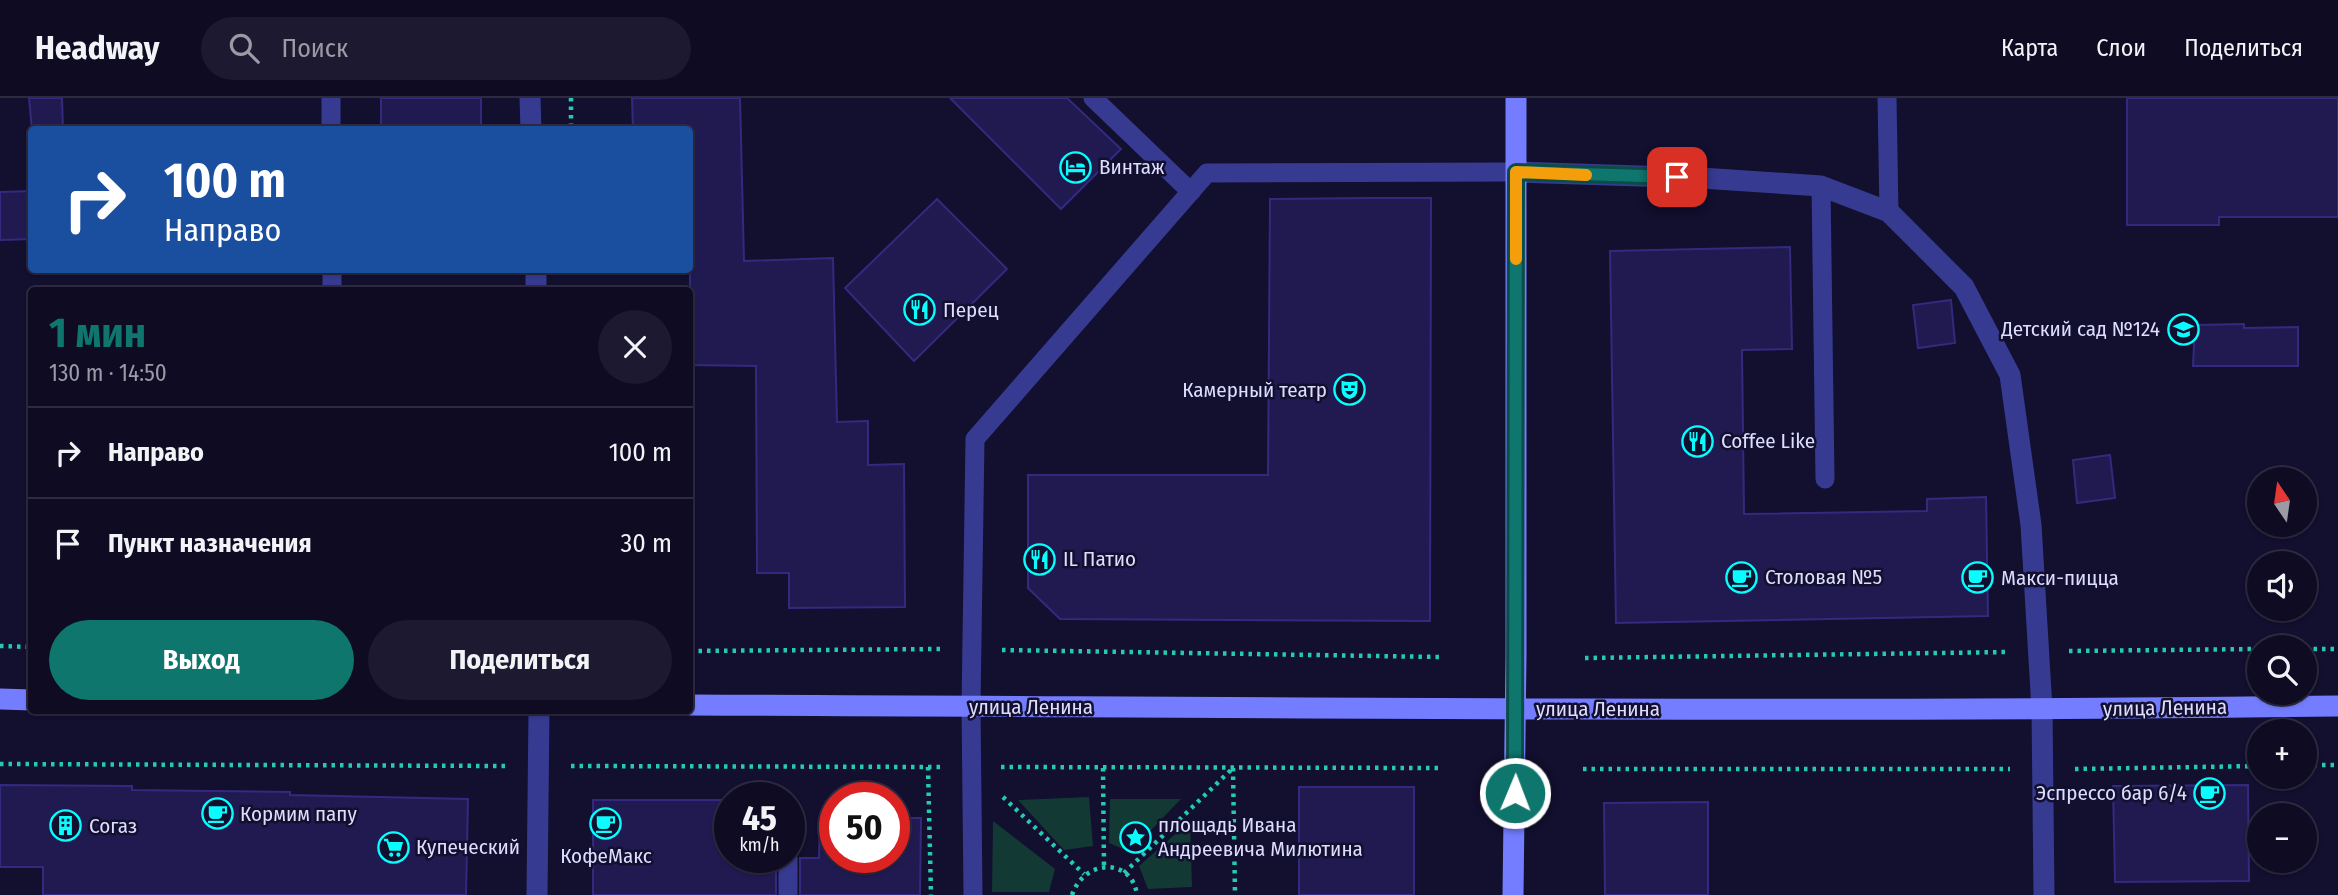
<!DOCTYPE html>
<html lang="ru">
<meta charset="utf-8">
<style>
:root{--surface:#0e0b23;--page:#1c1930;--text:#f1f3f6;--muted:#9b9ba6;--line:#2e2b41;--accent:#0f766e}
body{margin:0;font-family:"Fira Sans Condensed",sans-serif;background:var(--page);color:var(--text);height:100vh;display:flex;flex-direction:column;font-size:26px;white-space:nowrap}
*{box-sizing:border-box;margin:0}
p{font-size:23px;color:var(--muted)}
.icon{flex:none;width:38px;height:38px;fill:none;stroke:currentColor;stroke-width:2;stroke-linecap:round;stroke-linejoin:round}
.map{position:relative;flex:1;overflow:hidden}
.drawer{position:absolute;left:28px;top:189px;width:665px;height:427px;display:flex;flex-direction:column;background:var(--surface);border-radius:7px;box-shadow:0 2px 5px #0004,0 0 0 2px var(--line)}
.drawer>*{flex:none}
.guide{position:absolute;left:28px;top:28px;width:665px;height:147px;border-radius:7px;box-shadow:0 2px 5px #0004,0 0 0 2px var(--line);background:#1a4fa0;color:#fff;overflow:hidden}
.needle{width:46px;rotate:347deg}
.controls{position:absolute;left:2247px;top:369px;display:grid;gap:14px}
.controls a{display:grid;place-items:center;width:70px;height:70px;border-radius:50%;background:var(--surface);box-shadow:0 2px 5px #0004,0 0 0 2px var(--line);font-size:35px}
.speed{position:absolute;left:714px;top:684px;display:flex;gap:14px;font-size:35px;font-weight:700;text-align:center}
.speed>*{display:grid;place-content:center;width:91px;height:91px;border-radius:50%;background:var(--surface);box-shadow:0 2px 5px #0004,0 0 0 2px var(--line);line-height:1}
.speed small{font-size:18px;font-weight:400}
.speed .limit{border:10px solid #d22;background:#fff;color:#111}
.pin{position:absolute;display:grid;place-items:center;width:60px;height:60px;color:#fff;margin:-30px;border-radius:14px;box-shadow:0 4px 10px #0006}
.me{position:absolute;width:77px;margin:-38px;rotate:1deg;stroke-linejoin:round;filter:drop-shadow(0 0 5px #0008)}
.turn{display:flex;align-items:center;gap:24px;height:147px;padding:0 21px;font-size:32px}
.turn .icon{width:91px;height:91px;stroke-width:2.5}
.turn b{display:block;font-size:49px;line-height:60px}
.round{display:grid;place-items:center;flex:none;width:74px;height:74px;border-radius:37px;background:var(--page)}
.head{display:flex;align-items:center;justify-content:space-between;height:119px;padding:0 21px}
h1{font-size:42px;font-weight:700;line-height:52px;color:var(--accent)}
.button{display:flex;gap:14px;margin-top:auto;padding:14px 21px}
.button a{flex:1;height:80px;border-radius:42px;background:var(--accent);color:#fff;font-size:28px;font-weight:700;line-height:80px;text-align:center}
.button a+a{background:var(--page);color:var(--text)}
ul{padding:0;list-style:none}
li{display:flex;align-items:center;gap:21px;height:91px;padding:0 21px;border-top:2px solid var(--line)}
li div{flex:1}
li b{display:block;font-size:26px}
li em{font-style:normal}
header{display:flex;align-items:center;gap:42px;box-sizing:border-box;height:98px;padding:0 35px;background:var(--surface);border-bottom:2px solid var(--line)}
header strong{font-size:33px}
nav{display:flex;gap:38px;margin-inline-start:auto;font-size:24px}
.search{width:490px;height:63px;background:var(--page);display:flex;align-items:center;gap:18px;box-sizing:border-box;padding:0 24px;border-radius:38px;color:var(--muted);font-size:26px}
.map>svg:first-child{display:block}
.green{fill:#123934}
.building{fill:#201a51;stroke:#332a7f;stroke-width:2}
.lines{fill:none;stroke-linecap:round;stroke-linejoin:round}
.path{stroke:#25cab2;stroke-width:4.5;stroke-dasharray:3.5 5;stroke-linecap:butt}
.lane{stroke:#363b91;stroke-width:19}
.street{stroke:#363b91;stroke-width:21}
.secondary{stroke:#747dff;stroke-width:21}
.route-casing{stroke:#0a4d48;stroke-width:18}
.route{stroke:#0f766e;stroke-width:12}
.slow{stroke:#f59e0b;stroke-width:12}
.labels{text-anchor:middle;stroke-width:5;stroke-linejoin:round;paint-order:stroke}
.poi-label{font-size:21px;fill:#deddff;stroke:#120f2f;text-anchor:start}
.street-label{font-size:21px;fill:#deddff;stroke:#120f2f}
</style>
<header>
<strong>Headway</strong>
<div class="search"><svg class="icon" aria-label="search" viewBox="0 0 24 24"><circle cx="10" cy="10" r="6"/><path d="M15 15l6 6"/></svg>Поиск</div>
<nav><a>Карта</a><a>Слои</a><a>Поделиться</a></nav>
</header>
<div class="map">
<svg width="2338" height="797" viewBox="0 0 2338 797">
<rect width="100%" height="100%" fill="#120f2f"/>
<path class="green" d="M 1089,699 L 1093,748 L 1064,752 L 1018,702 Z
M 1110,701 L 1181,701 L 1130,754 L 1109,745 Z
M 993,723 L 1055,771 L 1049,794 L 992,794 Z
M 1190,723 L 1192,789 L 1148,791 L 1139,768 Z"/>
<path class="building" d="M 29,0 L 62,0 L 63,32 L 32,32 Z
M 381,0 L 481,0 L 481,32 L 381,32 Z
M 632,0 L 740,0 L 744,163 L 833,160 L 837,324 L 868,323 L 868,367 L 904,366 L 905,509 L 789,510 L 789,475 L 757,475 L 756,268 L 690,267 L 690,32 L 633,32 Z
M 950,0 L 1067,0 L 1121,51 L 1061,111 Z
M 2127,0 L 2338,0 L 2338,119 L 2219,119 L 2219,127 L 2127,127 Z
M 32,93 L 32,141 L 0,142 L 0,94 Z
M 1369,100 L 1431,100 L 1430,523 L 1060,521 L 1028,490 L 1028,377 L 1268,377 L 1270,101 Z
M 937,101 L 1007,171 L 914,263 L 845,190 Z
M 1790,149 L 1792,251 L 1742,252 L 1744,416 L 1927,413 L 1927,401 L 1986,399 L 1988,518 L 1616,525 L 1610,153 Z
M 1951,202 L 1955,245 L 1918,250 L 1913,207 Z
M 2244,226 L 2244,230 L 2298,229 L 2298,268 L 2193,268 L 2195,227 Z
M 2110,357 L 2115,400 L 2077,405 L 2073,362 Z
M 0,687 L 132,688 L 132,692 L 290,694 L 290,697 L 468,701 L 466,797 L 43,797 L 43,769 L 0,769 Z
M 2248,687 L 2249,783 L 2115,784 L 2113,688 Z
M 1299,689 L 1414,689 L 1414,797 L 1299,797 Z
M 593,702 L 730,702 L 730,760 L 776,760 L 776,797 L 593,797 Z
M 1708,704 L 1708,797 L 1605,797 L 1604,705 Z
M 820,719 L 835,719 L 835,760 L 894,760 L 894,720 L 921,720 L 920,797 L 800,797 L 800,760 L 819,760 Z"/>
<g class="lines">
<path class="path" d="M 571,0 L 571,32
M 0,548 L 32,549
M 2305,551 L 2338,551
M 1002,552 L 1439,559
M 690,553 L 941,551
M 2069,553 L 2259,551
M 1585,560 L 2007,554
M 0,666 L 506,668
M 2305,667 L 2338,667
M 571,668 L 940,669
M 928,669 L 931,797
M 1001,669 L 1438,670
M 1103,670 L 1104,769
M 1233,670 L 1235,797
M 1583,671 L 2010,671
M 2075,671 L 2259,668
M 1003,699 L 1084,776
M 1124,775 L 1233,670
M 1072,797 C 1084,761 1132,759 1137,797"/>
<path class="lane" d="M 331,0 L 331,32
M 1093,0 L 1191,94
M 1887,0 L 1889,114
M 1821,88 L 1825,381
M 332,172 L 332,192
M 788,760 L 788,797
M 973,797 L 971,608 L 975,341 L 1207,75 L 1516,74"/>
<path class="street" d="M 530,0 L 531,32
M 1516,74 L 1701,80 L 1821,88 L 1889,114 L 1964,189 L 2010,277 L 2031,427 L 2042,611 L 2044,797
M 536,172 L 536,192
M 537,797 L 539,612"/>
<path class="secondary" d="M 0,601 L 32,602
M 690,607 C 1239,609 1789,615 2338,608
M 1513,797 L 1516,558 L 1516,0"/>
</g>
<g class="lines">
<defs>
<path id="route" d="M 1515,695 L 1516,74 L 1677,79"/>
</defs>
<use href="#route" class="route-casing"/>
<use href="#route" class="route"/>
<path class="slow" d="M 1516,161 L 1516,74 L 1586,77"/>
</g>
<defs>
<symbol id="hotel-ring" viewBox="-11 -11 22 22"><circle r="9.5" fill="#120f2f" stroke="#09fdff" stroke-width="1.5"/><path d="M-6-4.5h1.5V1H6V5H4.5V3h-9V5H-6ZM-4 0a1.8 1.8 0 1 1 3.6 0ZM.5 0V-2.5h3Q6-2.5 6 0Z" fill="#09fdff"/></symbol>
<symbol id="restaurant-ring" viewBox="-11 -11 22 22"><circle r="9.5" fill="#120f2f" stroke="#09fdff" stroke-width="1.5"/><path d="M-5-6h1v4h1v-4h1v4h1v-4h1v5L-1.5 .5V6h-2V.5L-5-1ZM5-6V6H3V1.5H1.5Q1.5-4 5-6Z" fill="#09fdff"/></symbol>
<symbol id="school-ring" viewBox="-11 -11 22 22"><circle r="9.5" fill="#120f2f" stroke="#09fdff" stroke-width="1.5"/><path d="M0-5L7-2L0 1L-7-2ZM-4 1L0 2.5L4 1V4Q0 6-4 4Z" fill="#09fdff"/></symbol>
<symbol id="theatre-ring" viewBox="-11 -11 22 22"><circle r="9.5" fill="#120f2f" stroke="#09fdff" stroke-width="1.5"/><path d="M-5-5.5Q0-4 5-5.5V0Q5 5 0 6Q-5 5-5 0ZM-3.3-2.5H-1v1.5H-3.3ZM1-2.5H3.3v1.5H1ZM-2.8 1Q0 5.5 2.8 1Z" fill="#09fdff"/></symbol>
<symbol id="cafe-ring" viewBox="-11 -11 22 22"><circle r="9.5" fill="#120f2f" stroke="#09fdff" stroke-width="1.5"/><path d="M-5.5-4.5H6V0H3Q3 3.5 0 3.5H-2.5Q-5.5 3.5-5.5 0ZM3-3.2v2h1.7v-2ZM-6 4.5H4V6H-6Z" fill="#09fdff"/></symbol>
<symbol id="building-ring" viewBox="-11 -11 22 22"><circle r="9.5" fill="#120f2f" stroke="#09fdff" stroke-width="1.5"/><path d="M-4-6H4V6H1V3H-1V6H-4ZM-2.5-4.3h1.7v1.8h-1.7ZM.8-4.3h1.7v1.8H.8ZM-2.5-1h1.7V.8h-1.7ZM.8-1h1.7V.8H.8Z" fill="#09fdff"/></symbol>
<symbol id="sight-ring" viewBox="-11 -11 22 22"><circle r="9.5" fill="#120f2f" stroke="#09fdff" stroke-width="1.5"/><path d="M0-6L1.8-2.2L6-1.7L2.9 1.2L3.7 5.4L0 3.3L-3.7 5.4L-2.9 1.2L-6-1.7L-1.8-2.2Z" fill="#09fdff"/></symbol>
<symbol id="supermarket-ring" viewBox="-11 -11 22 22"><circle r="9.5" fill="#120f2f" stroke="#09fdff" stroke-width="1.5"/><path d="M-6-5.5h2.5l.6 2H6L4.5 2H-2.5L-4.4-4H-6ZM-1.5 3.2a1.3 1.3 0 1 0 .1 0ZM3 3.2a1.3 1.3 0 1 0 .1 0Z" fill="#09fdff"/></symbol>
</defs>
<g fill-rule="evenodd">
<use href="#hotel-ring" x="1058" y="52" width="35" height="35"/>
<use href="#restaurant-ring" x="902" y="194" width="35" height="35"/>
<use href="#school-ring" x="2166" y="214" width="35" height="35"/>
<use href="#theatre-ring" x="1332" y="274" width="35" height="35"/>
<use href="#restaurant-ring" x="1680" y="326" width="35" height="35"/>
<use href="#restaurant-ring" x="1022" y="444" width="35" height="35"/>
<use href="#cafe-ring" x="1724" y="462" width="35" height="35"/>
<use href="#cafe-ring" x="1960" y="462" width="35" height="35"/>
<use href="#cafe-ring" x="2192" y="678" width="35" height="35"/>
<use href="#cafe-ring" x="200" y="698" width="35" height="35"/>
<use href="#cafe-ring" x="588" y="708" width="35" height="35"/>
<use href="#building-ring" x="48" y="710" width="35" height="35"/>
<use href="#sight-ring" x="1118" y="722" width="35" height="35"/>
<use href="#supermarket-ring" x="376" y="732" width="35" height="35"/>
</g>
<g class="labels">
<g class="poi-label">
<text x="1099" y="76">Винтаж</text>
<text x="943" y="219">Перец</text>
<text x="2160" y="238" text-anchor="end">Детский сад №124</text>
<text x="1327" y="299" text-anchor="end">Камерный театр</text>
<text x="1721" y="350">Coffee Like</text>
<text x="1063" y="468">IL Патио</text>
<text x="1765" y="486">Столовая №5</text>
<text x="2001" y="487">Макси-пицца</text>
<text x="2187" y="702" text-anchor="end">Эспрессо бар 6/4</text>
<text x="240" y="723">Кормим папу</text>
<text x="1158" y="734">площадь Ивана<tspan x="1158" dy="24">Андреевича Милютина</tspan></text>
<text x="89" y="735">Согаз</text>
<text x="416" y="756">Купеческий</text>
<text x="606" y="765" text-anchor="middle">КофеМакс</text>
</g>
<g class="street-label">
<text x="1031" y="616">улица Ленина</text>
<text transform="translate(2165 610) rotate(-1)" y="7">улица Ленина</text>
<text x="1598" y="618">улица Ленина</text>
</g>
</g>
</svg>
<div class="controls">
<a><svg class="needle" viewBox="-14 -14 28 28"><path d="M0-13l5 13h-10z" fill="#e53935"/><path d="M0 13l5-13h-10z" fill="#9b9ba6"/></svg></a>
<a><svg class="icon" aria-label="sound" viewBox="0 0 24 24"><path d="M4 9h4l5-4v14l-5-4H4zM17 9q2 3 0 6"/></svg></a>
<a><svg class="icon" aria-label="search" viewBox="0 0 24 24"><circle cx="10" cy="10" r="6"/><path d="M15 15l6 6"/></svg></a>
<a>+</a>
<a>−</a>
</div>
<div class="speed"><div>45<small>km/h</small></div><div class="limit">50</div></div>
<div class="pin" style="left:1677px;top:79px;background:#d93025"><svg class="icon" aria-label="arrive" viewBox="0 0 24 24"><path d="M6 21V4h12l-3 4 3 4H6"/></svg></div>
<svg class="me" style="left:1515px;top:695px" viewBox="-20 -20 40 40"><circle r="17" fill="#0f766e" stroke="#fff" stroke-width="3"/><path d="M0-11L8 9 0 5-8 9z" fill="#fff"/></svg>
<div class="guide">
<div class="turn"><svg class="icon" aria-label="right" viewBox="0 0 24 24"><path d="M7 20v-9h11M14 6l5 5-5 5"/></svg><div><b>100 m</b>Направо</div></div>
</div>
<section class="drawer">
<div class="head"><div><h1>1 мин</h1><p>130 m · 14:50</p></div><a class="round"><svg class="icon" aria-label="close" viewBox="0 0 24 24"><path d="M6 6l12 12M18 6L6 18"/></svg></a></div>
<ul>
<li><svg class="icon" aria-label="right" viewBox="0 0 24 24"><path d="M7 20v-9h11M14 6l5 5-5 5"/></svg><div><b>Направо</b></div><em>100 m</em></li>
<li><svg class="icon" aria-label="arrive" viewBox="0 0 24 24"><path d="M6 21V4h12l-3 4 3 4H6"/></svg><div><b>Пункт назначения</b></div><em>30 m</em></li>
</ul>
<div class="button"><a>Выход</a><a>Поделиться</a></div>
</section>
</div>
